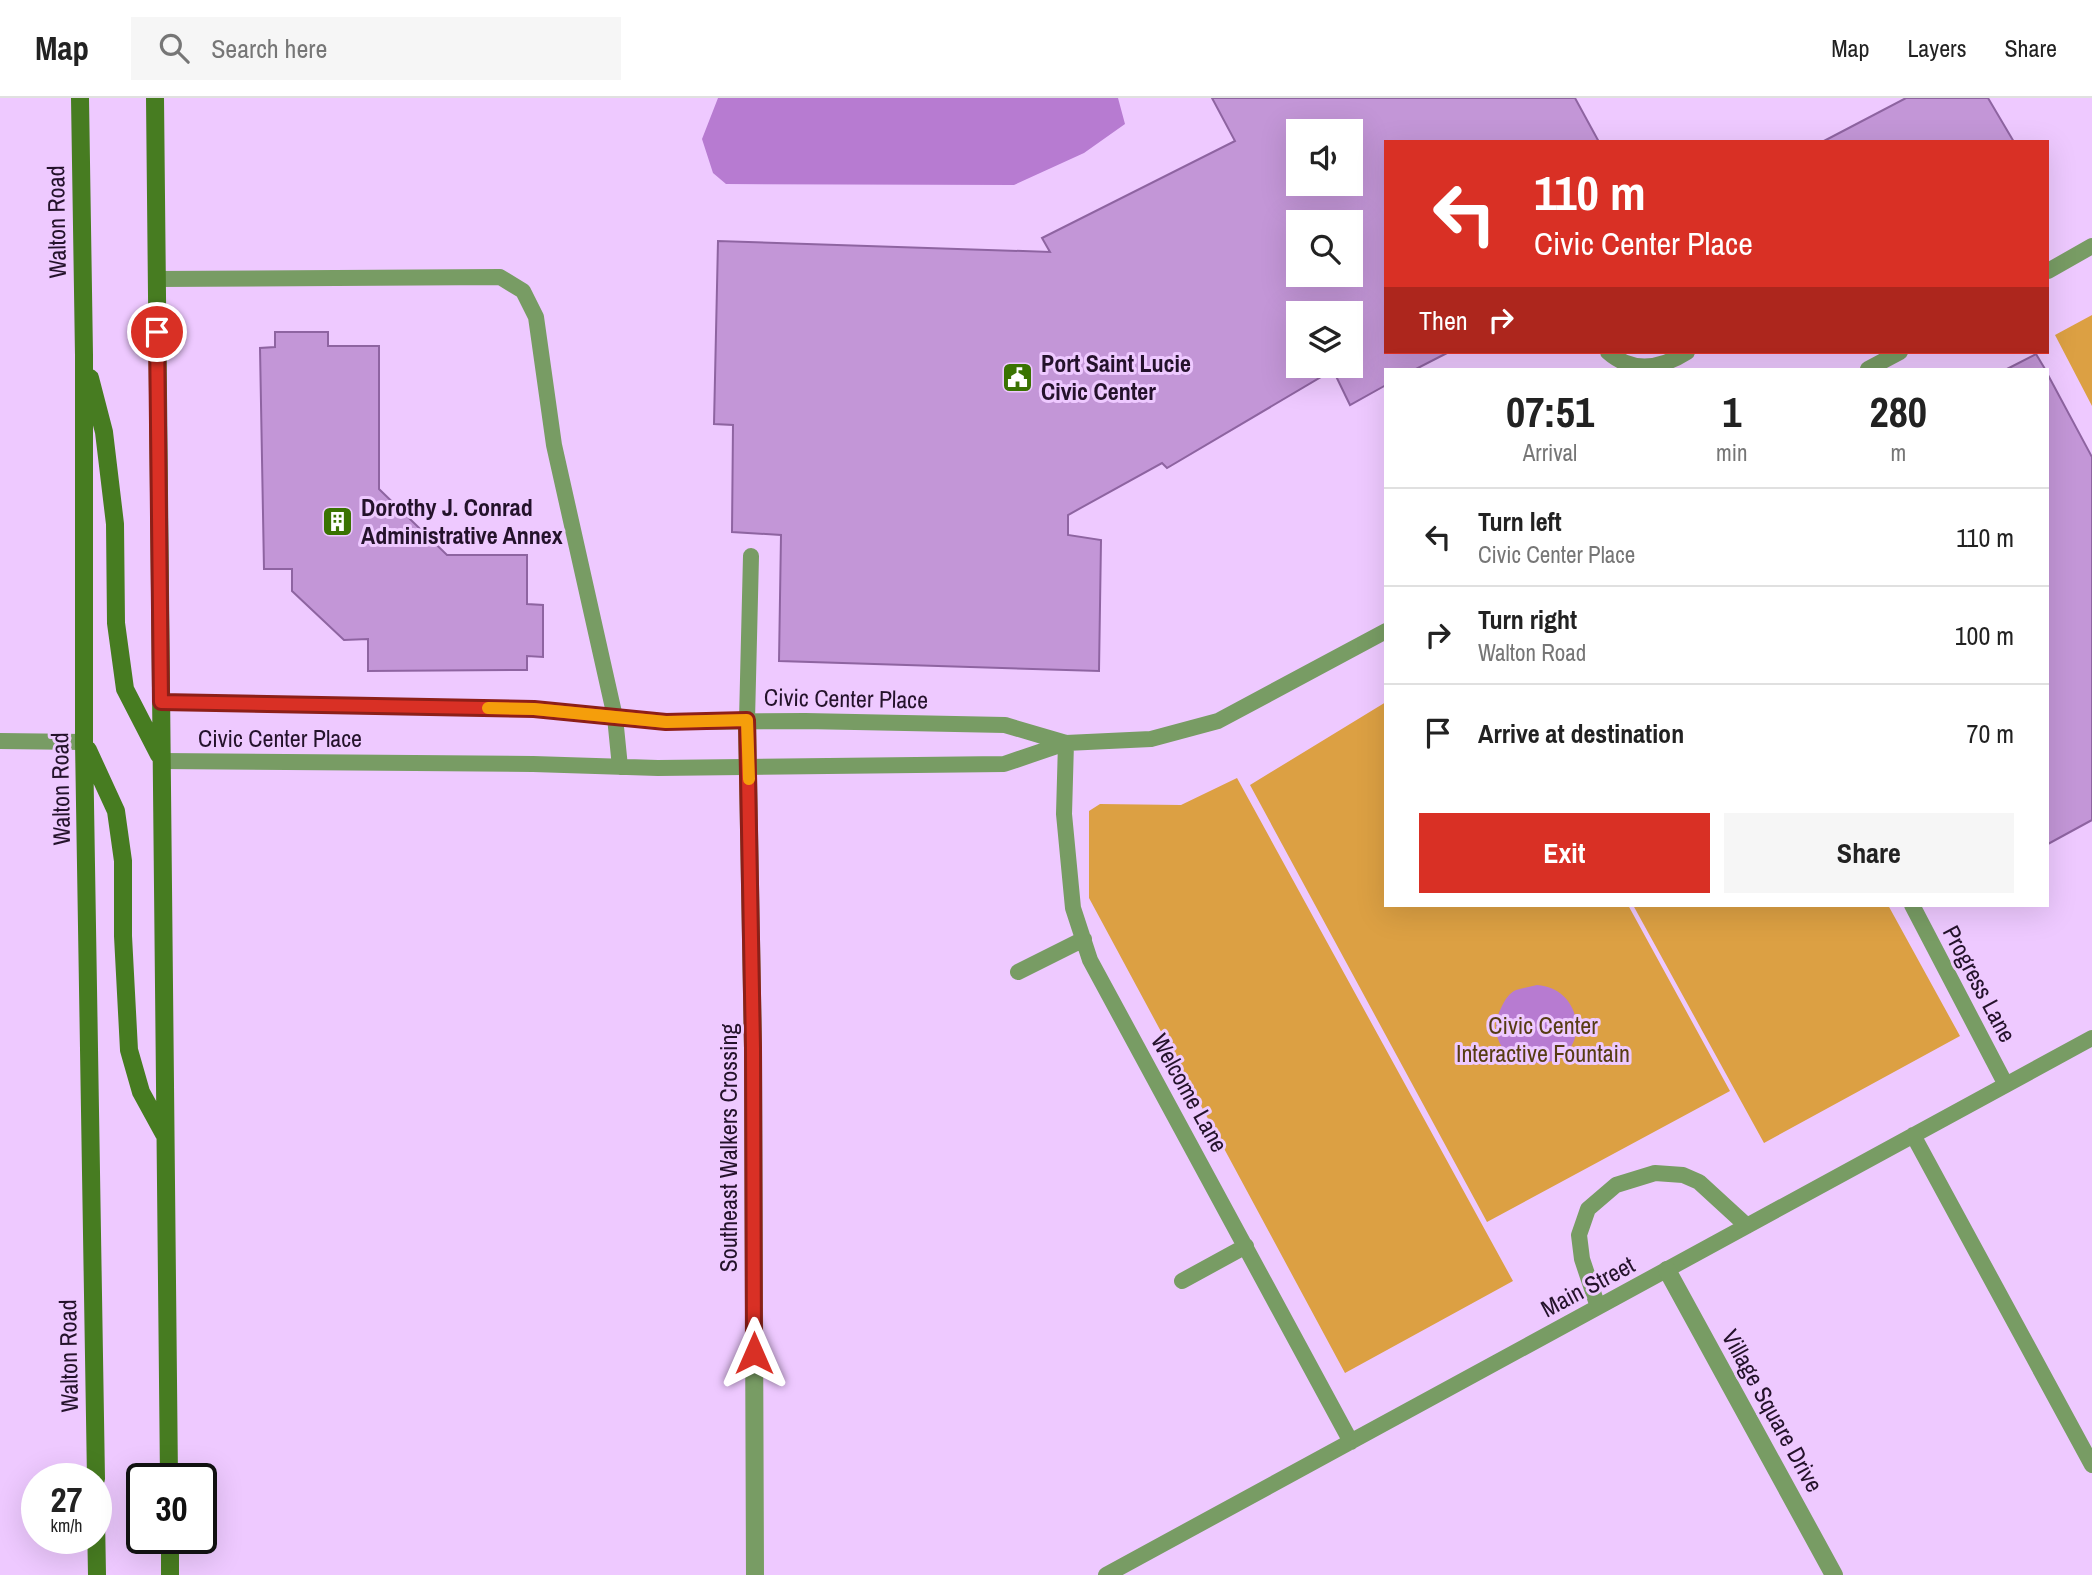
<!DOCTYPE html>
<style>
:root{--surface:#fff;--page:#f6f6f6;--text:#222;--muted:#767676;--line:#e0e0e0;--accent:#d93025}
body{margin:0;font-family:"Archivo Narrow",sans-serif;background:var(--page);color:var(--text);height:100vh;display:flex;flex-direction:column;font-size:26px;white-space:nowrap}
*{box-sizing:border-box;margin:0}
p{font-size:23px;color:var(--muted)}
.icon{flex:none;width:38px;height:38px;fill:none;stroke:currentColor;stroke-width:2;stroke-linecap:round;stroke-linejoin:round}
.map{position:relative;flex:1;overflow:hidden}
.side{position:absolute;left:1384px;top:270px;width:665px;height:539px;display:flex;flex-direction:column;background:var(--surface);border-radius:0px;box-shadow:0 7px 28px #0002}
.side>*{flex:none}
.hud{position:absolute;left:1384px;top:42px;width:665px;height:214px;border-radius:0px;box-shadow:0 7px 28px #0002;background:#d93025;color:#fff;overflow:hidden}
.controls{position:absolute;left:1286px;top:21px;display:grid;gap:14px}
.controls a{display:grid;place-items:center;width:77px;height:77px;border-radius:0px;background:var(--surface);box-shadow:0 7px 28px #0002;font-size:35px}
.speed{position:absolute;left:21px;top:1365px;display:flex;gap:14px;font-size:35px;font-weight:700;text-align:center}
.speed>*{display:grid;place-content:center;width:91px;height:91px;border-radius:50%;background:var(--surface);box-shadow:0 7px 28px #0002;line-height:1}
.speed small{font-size:18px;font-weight:400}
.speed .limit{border:4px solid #111;border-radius:10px;background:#fff;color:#111}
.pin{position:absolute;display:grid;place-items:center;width:60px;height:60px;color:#fff;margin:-30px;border:4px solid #fff;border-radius:50%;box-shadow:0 2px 7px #0007}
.me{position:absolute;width:77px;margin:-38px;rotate:0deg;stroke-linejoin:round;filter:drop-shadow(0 0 5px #0008)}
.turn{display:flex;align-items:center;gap:24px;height:147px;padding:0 35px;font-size:32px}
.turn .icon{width:91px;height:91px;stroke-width:2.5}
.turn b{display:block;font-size:49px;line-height:60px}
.then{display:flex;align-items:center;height:66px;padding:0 35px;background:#0003;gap:14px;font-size:26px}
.eta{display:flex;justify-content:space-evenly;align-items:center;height:119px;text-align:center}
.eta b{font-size:42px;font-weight:700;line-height:49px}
.button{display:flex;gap:14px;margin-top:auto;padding:14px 35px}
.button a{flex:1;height:80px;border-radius:0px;background:var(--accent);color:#fff;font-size:28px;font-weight:700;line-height:80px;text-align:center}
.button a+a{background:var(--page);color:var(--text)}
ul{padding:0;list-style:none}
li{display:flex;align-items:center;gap:21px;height:98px;padding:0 35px;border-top:2px solid var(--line)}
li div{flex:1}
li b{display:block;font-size:26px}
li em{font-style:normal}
header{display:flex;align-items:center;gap:42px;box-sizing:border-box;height:98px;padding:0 35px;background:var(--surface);border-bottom:2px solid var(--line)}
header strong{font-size:33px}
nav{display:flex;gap:38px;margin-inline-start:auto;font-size:24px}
.search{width:490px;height:63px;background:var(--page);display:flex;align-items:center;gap:18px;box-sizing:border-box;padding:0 24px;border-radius:0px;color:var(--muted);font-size:26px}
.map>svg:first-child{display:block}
.green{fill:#dca043}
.water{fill:#b77bd1}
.building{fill:#c396d7;stroke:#8e64a1;stroke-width:2;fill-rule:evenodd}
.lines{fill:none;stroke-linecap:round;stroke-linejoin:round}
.service{stroke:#789c64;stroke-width:16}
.minor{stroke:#789c64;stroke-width:18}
.secondary{stroke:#477c21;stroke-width:18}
.route-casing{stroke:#8d1f18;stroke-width:18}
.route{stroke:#d93025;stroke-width:12}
.slow{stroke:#f59e0b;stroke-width:12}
.labels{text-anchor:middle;stroke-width:6;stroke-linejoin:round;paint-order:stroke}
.street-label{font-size:24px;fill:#24122b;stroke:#eec9ff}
.poi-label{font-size:24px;font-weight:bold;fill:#24122b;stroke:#eec9ff;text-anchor:start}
.park-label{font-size:24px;fill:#563c12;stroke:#eec9ff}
</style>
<header>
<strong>Map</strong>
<div class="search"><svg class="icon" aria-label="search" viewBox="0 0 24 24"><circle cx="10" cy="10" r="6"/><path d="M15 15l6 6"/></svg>Search here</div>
<nav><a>Map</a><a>Layers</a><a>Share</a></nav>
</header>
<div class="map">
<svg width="2092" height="1477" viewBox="0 0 2092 1477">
<rect width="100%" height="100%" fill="#eec9ff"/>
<path class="green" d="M 2092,217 L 2092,308 L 2055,237 Z
M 1386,604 L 1386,807 L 1628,807 L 1730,993 L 1487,1124 L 1250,687 Z
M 1237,680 L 1513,1183 L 1345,1275 L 1089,800 L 1089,713 L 1100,706 L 1181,707 Z
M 1633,807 L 1888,807 L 1960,938 L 1764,1045 Z"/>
<path class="water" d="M 718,0 L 1118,0 L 1125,26 L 1084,55 L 1014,87 L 726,86 L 713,75 L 702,41 Z
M 1537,887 C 1591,891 1591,974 1529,964 C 1520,963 1510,959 1505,953 C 1493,938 1494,924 1502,908 C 1505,902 1509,895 1516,892 C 1522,890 1530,889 1537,887 Z"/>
<path class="building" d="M 1212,0 L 1575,0 L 1599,44 L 1386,44 L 1386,254 L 1449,254 L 1416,271 L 1386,271 L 1386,287 L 1350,307 L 1333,272 L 1167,370 L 1162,365 L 1068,417 L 1068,437 L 1101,442 L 1099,573 L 779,563 L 781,437 L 732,434 L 733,327 L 714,326 L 718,143 L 1050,154 L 1042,140 L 1235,43 ZM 1298,33 L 1351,33 L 1351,86 L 1298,86 ZM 1298,124 L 1351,124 L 1351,177 L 1298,177 ZM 1298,215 L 1351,215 L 1351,268 L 1298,268 Z
M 1906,0 L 1988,0 L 2014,44 L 1822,44 Z
M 275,234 L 328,234 L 328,248 L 379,248 L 379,391 L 447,457 L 527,457 L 527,506 L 543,507 L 543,559 L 527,558 L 527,572 L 368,573 L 368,541 L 344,542 L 292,493 L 292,471 L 264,471 L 260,250 L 275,249 Z
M 2036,256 L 2045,271 L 2007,271 Z
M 2048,277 L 2092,359 L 2092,722 L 2048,746 Z"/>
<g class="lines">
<path class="service" d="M 2048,173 L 2092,148
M 157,181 L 500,179 L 523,193 L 536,219 L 554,347 L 615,619 L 620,669
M 1608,254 C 1633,276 1662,270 1687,254
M 1868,271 L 1900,254
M 161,604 L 534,611 L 666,624 L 805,623 L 1005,627 L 1066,645
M 747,622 L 751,458
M 0,643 L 84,644
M 1066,645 L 1064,716 L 1073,810 L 1090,862 L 1351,1344
M 162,663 L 533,666 L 658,670 L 1004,666 L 1066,645 L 1151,641 L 1218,623 L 1386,533
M 1912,807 L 2006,987
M 1018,874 L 1084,841
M 1913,1037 L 2092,1367
M 1182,1183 L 1246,1148
M 1598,1209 L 1582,1161 L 1579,1137 L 1588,1111 L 1616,1087 L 1655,1075 L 1683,1077 L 1699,1084 L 1747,1128
M 1106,1477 L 2092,940"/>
<path class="minor" d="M 747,622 L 753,950 L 755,1477
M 1667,1172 L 1834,1477"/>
<path class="secondary" d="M 80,0 L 84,257 L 84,644 L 96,1381
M 155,0 L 169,1381
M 90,280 L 104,334 L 115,426 L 116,525 L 125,591 L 159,657
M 88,652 L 116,713 L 123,763 L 123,838 L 129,952 L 141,994 L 164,1036
M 96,1420 L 97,1477
M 170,1440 L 170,1477"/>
</g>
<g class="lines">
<defs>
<path id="route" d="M 157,234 L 161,604 L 534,611 L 666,624 L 747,622 L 753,950 L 754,1255"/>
</defs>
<use href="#route" class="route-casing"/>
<use href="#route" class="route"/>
<path class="slow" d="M 488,610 L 534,611 L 666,624 L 747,622 L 749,681"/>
</g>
<defs>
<symbol id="civic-square" viewBox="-11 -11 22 22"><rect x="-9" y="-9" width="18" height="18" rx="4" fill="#3a7302" stroke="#eec9ff"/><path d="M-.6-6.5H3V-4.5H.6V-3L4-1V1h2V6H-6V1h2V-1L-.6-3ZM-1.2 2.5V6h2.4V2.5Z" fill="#fff"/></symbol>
<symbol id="building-square" viewBox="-11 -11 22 22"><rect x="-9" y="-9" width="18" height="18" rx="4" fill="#3a7302" stroke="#eec9ff"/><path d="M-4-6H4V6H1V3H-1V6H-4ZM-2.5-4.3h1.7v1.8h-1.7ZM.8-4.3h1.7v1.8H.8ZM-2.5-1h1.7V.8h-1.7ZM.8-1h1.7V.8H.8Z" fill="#fff"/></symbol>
</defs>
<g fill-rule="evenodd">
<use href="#civic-square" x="1000" y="262" width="35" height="35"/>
<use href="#building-square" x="320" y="406" width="35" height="35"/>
</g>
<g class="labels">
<g class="street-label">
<text transform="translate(57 124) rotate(-91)" y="8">Walton Road</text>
<text transform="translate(846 601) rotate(1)" y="8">Civic Center Place</text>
<text x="280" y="649">Civic Center Place</text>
<text transform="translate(61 691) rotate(-91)" y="8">Walton Road</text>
<text transform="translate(1979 886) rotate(62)" y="8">Progress Lane</text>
<text transform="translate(1189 995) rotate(61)" y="8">Welcome Lane</text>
<text transform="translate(729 1050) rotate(-90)" y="8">Southeast Walkers Crossing</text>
<text transform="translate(1588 1189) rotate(-28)" y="8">Main Street</text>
<text transform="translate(69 1258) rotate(-91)" y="8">Walton Road</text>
<text transform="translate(1772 1313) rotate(61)" y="8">Village Square Drive</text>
</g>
<g class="poi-label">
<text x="1041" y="274">Port Saint Lucie<tspan x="1041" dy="28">Civic Center</tspan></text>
<text x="361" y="418">Dorothy J. Conrad<tspan x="361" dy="28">Administrative Annex</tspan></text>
</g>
<g class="park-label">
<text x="1543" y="936">Civic Center<tspan x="1543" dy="28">Interactive Fountain</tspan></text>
</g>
</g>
</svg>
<div class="controls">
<a><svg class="icon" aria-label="sound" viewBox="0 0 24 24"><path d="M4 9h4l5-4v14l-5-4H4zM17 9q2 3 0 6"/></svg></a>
<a><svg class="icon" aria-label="search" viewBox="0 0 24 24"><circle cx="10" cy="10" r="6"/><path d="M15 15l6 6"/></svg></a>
<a><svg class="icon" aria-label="layers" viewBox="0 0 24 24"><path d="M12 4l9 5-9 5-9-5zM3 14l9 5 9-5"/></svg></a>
</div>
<div class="speed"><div>27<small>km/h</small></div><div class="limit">30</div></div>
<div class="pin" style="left:157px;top:234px;background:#d93025"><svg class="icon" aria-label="arrive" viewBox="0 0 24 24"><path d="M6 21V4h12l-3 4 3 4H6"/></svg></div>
<svg class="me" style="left:754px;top:1255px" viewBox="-20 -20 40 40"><path d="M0-17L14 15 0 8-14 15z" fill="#d93025" stroke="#fff" stroke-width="4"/></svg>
<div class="hud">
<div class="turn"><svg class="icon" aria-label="left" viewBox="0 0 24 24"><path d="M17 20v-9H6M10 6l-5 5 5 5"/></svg><div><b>110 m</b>Civic Center Place</div></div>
<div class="then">Then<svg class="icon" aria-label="right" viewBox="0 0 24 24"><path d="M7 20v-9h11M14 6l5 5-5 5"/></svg></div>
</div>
<section class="side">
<div class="eta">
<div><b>07:51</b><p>Arrival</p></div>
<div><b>1</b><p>min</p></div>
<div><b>280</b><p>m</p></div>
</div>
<ul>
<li><svg class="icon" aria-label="left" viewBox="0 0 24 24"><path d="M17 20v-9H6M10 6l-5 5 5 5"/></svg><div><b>Turn left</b><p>Civic Center Place</p></div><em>110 m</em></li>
<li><svg class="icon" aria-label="right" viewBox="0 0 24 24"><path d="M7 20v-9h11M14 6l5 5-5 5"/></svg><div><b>Turn right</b><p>Walton Road</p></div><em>100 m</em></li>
<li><svg class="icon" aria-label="arrive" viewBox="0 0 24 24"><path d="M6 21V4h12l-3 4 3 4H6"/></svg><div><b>Arrive at destination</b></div><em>70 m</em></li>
</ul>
<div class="button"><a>Exit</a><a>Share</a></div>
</section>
</div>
